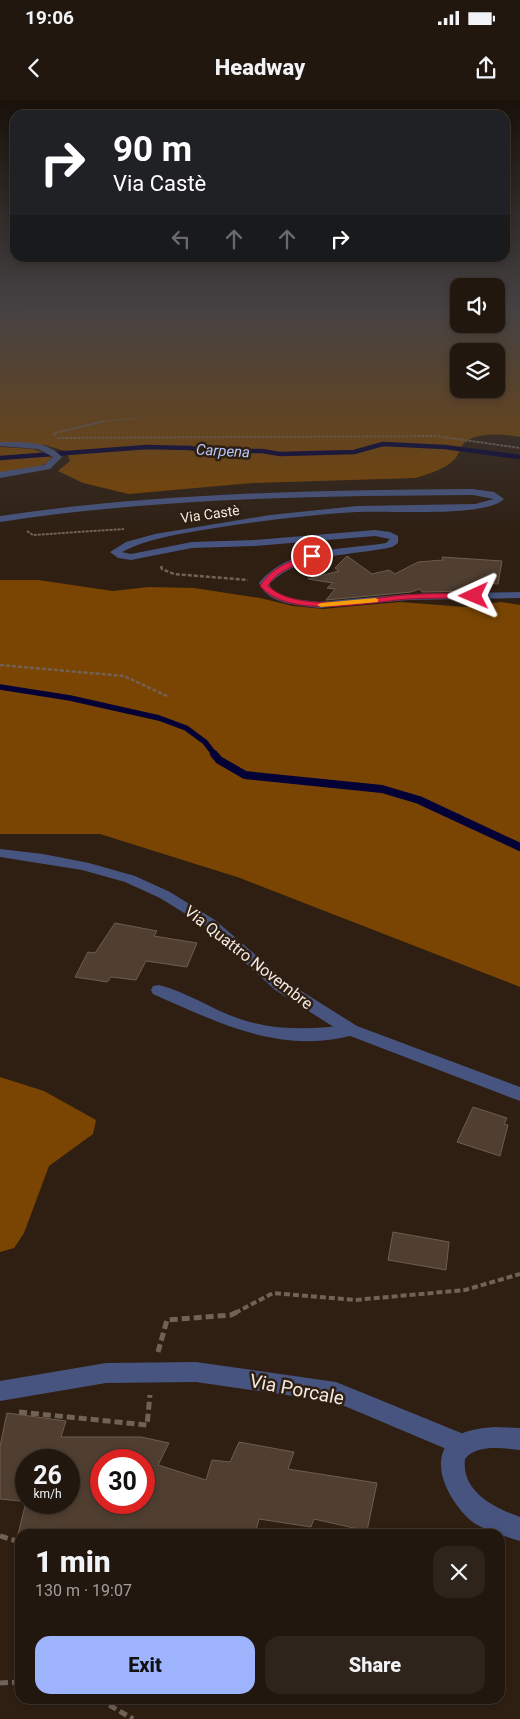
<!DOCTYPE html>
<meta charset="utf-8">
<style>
:root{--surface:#22170e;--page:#2e241c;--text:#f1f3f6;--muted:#a29f9e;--line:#3f362e;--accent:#9db4fd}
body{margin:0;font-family:Roboto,sans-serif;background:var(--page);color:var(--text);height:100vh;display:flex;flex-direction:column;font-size:19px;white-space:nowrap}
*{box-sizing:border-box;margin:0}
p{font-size:16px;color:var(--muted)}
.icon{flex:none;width:28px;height:28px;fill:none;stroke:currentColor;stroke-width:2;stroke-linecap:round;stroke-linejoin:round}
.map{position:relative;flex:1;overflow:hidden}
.panel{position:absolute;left:15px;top:1429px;width:490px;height:175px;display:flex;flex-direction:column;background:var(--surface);border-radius:15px;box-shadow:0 2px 8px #0003,0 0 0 1px var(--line)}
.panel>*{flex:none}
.hud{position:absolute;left:10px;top:10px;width:500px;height:152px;border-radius:15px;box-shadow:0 2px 8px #0003,0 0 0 1px var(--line);background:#202124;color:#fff;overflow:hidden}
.fabs{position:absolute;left:450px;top:178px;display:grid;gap:10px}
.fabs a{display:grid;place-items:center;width:55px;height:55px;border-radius:10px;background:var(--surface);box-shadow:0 2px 8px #0003,0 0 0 1px var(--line);font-size:25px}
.speed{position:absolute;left:15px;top:1349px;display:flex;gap:10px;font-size:25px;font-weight:700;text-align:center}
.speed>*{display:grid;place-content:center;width:65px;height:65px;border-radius:50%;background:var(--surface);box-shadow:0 2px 8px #0003,0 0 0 1px var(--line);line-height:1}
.speed small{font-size:12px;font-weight:400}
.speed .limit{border:8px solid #d22;background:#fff;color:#111}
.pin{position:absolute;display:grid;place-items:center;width:42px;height:42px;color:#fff;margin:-21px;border:2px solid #fff;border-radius:50%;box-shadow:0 1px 5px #0007}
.me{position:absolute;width:55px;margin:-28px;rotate:269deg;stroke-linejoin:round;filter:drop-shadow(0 0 4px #0008)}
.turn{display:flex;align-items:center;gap:18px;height:105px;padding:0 20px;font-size:22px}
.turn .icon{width:65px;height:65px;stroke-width:2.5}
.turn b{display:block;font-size:35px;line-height:42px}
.lanes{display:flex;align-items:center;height:48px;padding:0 20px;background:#0003;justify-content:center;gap:25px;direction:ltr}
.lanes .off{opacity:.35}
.round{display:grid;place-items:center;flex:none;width:52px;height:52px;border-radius:15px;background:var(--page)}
.overview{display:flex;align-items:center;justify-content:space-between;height:85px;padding:0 20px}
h1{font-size:30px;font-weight:800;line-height:38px}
.cta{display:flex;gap:10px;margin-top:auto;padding:10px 20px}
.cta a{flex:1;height:58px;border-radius:15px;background:var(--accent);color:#111;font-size:20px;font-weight:800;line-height:58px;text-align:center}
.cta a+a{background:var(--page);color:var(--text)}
.status{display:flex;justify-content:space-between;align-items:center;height:35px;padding:0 25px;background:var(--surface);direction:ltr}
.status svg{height:14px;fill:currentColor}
header{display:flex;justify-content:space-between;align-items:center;height:65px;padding:0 20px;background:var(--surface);font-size:22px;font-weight:800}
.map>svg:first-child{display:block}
.forest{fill:#7a4502;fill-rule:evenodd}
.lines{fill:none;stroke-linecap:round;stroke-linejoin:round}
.stream-far2{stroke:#040137;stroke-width:4.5}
.stream-far1{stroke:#040137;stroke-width:5.5}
.stream{stroke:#040137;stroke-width:8}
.building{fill:#503f31;stroke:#6e5d4e;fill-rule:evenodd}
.path-far4{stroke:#706257;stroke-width:1;stroke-dasharray:2.5 1;stroke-linecap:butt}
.path-far3{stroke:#706257;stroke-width:2;stroke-dasharray:3 1;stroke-linecap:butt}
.path-far2{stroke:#706257;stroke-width:2.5;stroke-dasharray:4 2;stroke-linecap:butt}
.path-far1{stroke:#706257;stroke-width:4;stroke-dasharray:6 3;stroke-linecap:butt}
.path{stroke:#706257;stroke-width:5;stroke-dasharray:8 4;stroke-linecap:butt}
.minor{fill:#47547f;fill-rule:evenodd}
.tertiary{fill:#47547f;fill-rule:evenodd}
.route{fill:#e11d48;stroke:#92132f}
.slow{fill:#f59e0b}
.labels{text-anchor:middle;stroke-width:5;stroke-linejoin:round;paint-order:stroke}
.far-street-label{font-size:14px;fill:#f4e9e1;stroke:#2e1f12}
.far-water-label{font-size:15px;font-style:italic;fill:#b6c7fd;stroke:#2e1f12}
.street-label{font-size:16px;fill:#f4e9e1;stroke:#2e1f12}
.near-street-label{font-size:19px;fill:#f4e9e1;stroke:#2e1f12}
</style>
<div class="status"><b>19:06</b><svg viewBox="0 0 49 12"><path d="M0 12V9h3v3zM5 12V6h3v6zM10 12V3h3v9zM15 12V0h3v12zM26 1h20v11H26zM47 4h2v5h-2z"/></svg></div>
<header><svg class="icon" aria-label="back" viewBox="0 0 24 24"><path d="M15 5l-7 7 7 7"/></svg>Headway<svg class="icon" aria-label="share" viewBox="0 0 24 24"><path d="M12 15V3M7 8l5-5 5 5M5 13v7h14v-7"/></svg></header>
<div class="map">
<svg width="520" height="1619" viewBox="0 0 520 1619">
<rect width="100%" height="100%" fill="#2e1f12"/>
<path class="forest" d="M 30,209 L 459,209 L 459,224 L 496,224 L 496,209 L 520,209 L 520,337 C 505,334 479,332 465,342 C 461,346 459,354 455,359 C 444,370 430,373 416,378 L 252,383 L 129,394 L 83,383 L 58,371 L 70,361 L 66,351 L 44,345 L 0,342 L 0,214 ZM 459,251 L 496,251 L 496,289 L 459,289 Z
M 0,347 L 33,349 L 52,356 C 46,371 14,370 0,373 Z
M 0,480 L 38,480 L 113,491 L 148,487 L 194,488 L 260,498 L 293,506 L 323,509 L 400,502 L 465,507 L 501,502 L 520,505 L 520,887 L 240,778 L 100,734 L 0,734 Z
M 0,977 L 44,991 L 96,1020 L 93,1034 L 49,1066 L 24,1133 L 14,1148 L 0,1152 Z"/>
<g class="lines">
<path class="stream-far2" d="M 0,358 L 147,347 L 190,348 L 207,351 L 262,351 L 280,354 L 354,352 L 383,344 L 445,347 L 520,357"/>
<path class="stream-far1" d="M 0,587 L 70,598 L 159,618 L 186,628 L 205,642 L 215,655"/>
<path class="stream" d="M 214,654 L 219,660 L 245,675 L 382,689 L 419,700 L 520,747"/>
</g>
<path class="building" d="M 347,456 L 372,474 L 389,470 L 395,474 L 418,462 L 443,460 L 442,457 L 502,461 L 498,484 L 484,483 L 485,491 L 422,492 L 420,489 L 411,492 L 326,500 L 335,489 L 327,488 L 333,483 L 308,479 L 339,471 L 335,468 Z
M 115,823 L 157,831 L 154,836 L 197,843 L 187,867 L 146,861 L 136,880 L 111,877 L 107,882 L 75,877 L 88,852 L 95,853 Z
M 473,1007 L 507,1018 L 504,1024 L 508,1025 L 500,1056 L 457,1042 Z
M 393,1132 L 449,1142 L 446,1170 L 388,1160 Z
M 7,1313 L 66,1321 L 61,1337 L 141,1337 L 169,1343 L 158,1365 L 206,1380 L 212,1360 L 230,1362 L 239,1342 L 294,1352 L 288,1369 L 377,1383 L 367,1431 L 314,1419 L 311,1427 L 259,1419 L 255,1434 L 18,1434 L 26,1402 L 69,1402 L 69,1360 L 26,1360 L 26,1380 L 20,1401 L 0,1399 L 0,1346 ZM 101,1360 L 144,1360 L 144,1402 L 101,1402 Z"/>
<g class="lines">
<path class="path-far4" d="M 496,216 L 520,212
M 425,235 L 459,221
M 97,322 L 140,318"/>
<path class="path-far3" d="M 54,336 L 54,333 L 105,321
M 57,338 L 436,336 L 520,348
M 27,431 L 33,435 L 124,429"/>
<path class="path-far2" d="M 161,466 L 162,469 L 174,474 L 248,480
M 0,565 L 124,576 L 167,596"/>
<path class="path-far1" d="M 235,1213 L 273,1193 L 355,1200 L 465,1190 L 520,1174"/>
<path class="path" d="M 158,1252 L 167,1220 L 231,1215 L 237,1212
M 19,1312 L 147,1325 L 150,1295
M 0,1436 L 20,1442
M 0,1583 L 20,1582
M 99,1599 L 133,1619"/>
<path class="minor" d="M 520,492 L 520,498 L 408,500 L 319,508 L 314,505 L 319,502 L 408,494 Z
M 159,885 C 187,892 213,910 240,919 C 277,931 314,930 351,924 L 357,926 L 359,930 L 357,934 C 282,956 219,923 153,894 L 151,890 L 153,886 Z
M 196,1262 L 336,1282 L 471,1337 L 475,1345 L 471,1353 L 463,1356 L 335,1302 L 196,1282 L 106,1283 L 0,1301 L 0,1281 L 106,1263 Z"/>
<path class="tertiary" d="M 0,342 C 21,342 47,340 62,357 L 50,369 L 0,378 L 0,372 L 44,365 L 53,357 L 38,349 L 0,346 Z
M 473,389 L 494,392 L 504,399 C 486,418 386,410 356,412 C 307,415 258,421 209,429 C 180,434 148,438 122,452 L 131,454 L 192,442 L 255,440 L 375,430 L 390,432 L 398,436 L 398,443 L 392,447 C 349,457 304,451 269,484 C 277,501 307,499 323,503 L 324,505 L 319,508 C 299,505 268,505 259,483 C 289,446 344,450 386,443 L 390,439 L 375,436 L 255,446 L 192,448 L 131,460 L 118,458 L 110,452 L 126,442 L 155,434 L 270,415 L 357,406 L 475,404 L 494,399 L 473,395 C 314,396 157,398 0,422 L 0,416 C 157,393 314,390 473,389 Z
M 0,749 L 43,754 L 89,763 L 135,776 L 170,792 L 215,820 L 287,882 L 357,926 L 520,987 L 520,1001 L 345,934 L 275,890 L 205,826 L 160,798 L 125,782 L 82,770 L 0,757 Z
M 495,1327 L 520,1328 L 520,1350 C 503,1348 476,1344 465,1359 C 461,1392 495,1408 520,1417 L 520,1441 C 505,1436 488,1432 474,1423 C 453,1407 426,1364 451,1340 C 462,1330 481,1328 495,1327 Z"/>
</g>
<linearGradient id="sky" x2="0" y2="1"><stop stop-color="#19110a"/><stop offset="0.48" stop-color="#464244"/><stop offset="1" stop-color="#464244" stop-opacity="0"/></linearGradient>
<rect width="520" height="436" fill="url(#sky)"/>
<path class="route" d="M 312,454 L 314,455 L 314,458 C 298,465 276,470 268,486 C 299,514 366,498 405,495 C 428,493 451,494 474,493 L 478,496 L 474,498 C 452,498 430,498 408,499 C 368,502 289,520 260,486 C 270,468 292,460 312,454 Z"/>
<path class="slow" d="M 375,498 L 378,499 L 378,502 L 321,507 L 317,505 L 321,503 Z"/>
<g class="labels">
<g class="far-street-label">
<text transform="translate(210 414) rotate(-8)" y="5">Via Castè</text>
</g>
<g class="far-water-label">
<text transform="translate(223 351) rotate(3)" y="5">Carpena</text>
</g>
<g class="street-label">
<text transform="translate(249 857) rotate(38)" y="6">Via Quattro Novembre</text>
</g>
<g class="near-street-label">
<text transform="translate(297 1289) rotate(11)" y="7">Via Porcale</text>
</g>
</g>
</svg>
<div class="fabs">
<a><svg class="icon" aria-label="sound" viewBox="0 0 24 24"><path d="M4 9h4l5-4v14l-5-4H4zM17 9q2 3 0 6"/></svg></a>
<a><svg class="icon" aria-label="layers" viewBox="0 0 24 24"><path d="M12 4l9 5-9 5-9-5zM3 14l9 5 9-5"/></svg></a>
</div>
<div class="speed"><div>26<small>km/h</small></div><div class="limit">30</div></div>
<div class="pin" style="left:312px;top:456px;background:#d93025"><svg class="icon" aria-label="arrive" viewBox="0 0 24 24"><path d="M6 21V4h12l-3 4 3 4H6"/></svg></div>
<svg class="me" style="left:474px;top:496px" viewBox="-20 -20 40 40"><path d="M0-17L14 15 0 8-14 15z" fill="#e11d48" stroke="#fff" stroke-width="4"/></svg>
<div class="hud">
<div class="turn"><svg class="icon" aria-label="right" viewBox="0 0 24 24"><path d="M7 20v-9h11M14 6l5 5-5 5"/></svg><div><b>90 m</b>Via Castè</div></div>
<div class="lanes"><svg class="icon off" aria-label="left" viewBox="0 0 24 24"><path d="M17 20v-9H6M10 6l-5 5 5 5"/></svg><svg class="icon off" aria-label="ahead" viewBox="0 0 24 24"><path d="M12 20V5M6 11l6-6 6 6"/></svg><svg class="icon off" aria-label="ahead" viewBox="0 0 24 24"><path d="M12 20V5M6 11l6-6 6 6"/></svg><svg class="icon" aria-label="right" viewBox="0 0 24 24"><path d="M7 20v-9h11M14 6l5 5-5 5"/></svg></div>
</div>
<section class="panel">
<div class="overview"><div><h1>1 min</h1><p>130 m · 19:07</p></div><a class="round"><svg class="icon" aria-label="close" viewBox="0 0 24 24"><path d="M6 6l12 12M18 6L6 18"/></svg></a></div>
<div class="cta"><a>Exit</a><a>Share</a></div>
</section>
</div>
